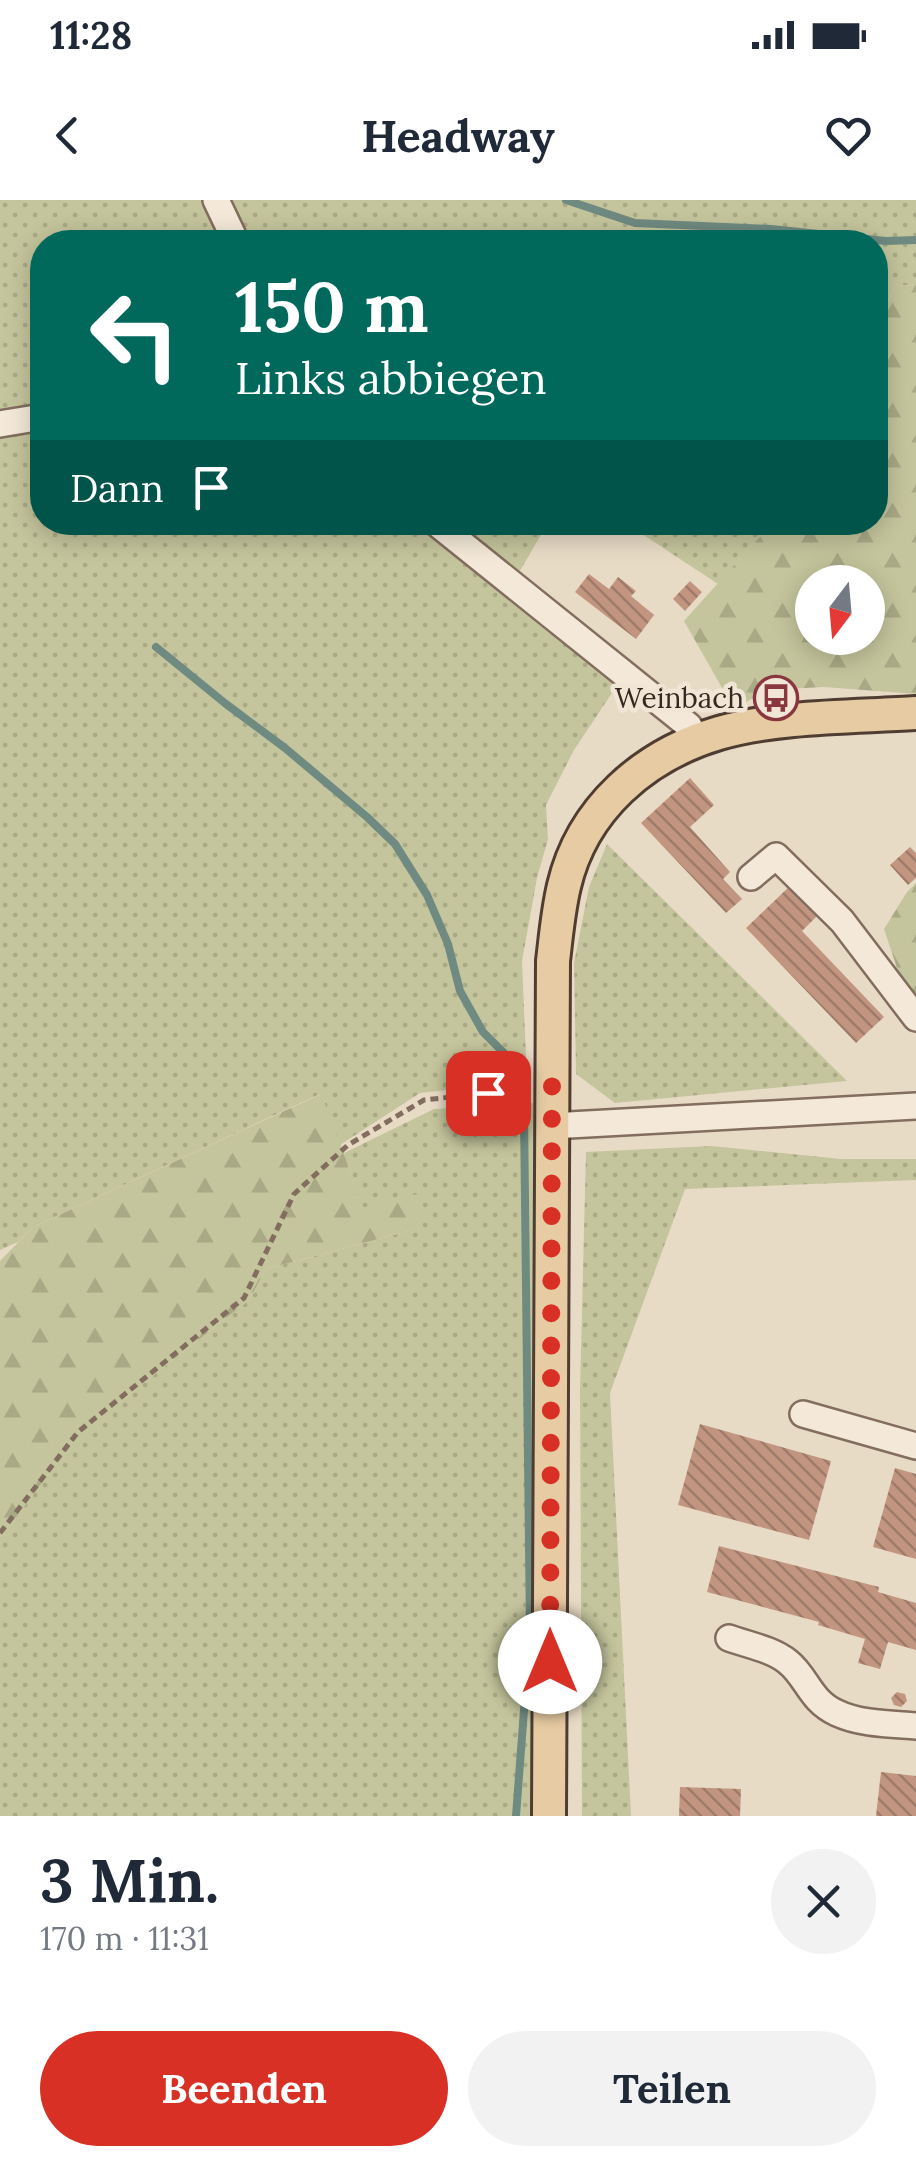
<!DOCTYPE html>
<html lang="de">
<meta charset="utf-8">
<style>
:root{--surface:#fff;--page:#f2f2f3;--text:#1f2937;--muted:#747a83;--accent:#d93025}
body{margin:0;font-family:Lora,serif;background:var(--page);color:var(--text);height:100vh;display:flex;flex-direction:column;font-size:38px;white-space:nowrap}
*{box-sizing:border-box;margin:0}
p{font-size:32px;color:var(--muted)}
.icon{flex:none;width:55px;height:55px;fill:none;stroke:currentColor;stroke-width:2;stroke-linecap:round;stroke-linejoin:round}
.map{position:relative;height:1616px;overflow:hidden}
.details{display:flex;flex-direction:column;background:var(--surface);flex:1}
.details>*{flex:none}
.banner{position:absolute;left:30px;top:30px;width:858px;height:305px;border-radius:40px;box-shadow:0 5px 25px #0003;background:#00695c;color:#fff;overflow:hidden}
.needle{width:65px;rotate:196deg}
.tools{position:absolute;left:795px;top:365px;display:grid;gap:20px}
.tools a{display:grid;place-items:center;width:90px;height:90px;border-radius:50%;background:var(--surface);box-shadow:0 5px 25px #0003;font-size:50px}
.pin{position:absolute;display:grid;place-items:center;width:85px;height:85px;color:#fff;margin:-42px;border-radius:20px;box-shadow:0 5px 15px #0006}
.me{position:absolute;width:110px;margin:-55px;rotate:0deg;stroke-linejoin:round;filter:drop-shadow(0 0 8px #0008)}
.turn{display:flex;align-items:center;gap:35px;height:210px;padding:0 40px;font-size:45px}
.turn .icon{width:130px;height:130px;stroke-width:2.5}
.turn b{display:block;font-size:70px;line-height:85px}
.then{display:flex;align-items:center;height:95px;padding:0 40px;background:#0003;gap:20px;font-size:38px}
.round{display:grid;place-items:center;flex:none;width:105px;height:105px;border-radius:52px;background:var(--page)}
.headline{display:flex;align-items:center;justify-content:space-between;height:170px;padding:0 40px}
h1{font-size:60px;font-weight:700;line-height:75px}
.button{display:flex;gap:20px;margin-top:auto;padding:20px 40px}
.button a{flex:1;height:115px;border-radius:60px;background:var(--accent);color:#fff;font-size:40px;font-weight:700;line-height:115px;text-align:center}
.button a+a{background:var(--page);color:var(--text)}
.status{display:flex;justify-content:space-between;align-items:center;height:70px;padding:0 50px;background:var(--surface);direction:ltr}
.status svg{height:28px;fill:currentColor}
header{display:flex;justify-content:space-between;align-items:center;height:130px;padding:0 40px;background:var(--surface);font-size:45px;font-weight:700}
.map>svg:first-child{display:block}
.grass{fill:url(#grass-dots)}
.forest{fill:url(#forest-firs);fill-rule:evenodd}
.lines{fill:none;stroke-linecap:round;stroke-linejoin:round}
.stream{stroke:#6f8a80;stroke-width:8}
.building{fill:url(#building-back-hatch)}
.minor-casing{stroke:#826d5e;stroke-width:30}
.major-casing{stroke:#503d32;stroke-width:38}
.path{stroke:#826d5e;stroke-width:5;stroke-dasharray:8 5;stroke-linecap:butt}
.minor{stroke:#f4e9d8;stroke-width:25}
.major{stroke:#e7cba3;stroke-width:32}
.route{stroke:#d93025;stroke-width:18;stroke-dasharray:0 32.4}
.labels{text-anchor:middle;stroke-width:9;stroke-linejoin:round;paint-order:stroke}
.poi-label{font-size:28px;fill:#342820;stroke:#f1e6d5;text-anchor:end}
</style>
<div class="status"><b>11:28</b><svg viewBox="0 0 49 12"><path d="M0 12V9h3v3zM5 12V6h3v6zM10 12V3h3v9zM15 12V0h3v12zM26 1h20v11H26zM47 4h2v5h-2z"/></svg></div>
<header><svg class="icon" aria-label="back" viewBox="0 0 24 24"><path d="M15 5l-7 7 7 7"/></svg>Headway<svg class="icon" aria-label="heart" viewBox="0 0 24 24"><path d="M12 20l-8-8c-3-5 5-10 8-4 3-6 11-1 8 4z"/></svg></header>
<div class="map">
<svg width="916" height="1616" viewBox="0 0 916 1616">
<defs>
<pattern id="grass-dots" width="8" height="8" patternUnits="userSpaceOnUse" patternTransform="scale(2.5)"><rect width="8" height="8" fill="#c4c59c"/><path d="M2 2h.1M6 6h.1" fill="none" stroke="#a9a986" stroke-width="1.8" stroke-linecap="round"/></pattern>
<pattern id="forest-firs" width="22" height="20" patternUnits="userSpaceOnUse" patternTransform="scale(2.5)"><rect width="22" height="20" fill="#c4c59c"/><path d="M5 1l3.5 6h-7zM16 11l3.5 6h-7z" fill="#a9a986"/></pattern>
<pattern id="building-back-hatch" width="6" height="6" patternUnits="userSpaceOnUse" patternTransform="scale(2.5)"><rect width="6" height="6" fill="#c29581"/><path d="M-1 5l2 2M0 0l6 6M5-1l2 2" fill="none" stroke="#9e7a69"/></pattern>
</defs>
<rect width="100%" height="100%" fill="#e8dbc6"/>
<path class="grass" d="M 0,0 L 207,0 L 227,42 L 42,42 L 42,212 L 0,219 Z
M 232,0 L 916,0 L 916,85 L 895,86 L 875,130 L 875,42 L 252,42 Z
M 42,223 L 42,322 L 419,323 L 504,383 L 618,484 L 574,550 L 546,605 L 548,639 L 537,678 L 522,761 L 527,881 L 420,893 L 340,945 L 320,894 L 33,1027 L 18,1042 L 0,1050 L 0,230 Z
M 439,323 L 548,323 L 514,381 Z
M 636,323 L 772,323 L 718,384 L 636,330 Z
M 607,644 L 847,881 L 615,903 L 576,874 L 574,763 L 589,687 Z
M 533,903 L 542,1268 L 540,1616 L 0,1616 L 0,1338 L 79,1234 L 249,1100 L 266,1069 L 412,1030 L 361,1009 L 344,953 L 434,909 Z
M 711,946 L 841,959 L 916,959 L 916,980 L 685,989 L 610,1193 L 631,1616 L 582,1616 L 580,1190 L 586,952 Z"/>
<path class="forest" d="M 916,85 L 916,494 L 824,487 L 767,490 L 734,509 L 684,421 L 772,323 L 875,322 L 875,130 L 895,86 ZM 812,382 L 868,382 L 868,438 L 812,438 Z
M 916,683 L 916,825 L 884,729 L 907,692 Z
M 321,894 L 344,953 L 361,1008 L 417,994 L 426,1011 L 412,1030 L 266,1069 L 249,1100 L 79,1234 L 0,1338 L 0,1061 L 33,1027 Z"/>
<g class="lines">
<path class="stream" d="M 566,0 L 635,23 L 771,29 L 886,41 L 916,40
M 156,447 L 226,504 L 285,548 L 367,617 L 395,644 L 427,695 L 448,744 L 460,791 L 483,832 L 518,867
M 516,1616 L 530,1431 L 524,913"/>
</g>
<path class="building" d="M 589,374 L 609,389 L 618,377 L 636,391 L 631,396 L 654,415 L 636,439 L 575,392 Z
M 690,381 L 702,392 L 685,411 L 673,399 Z
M 690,578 L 714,605 L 690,627 L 730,672 L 723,679 L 742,699 L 726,713 L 641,623 Z
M 910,647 L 916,653 L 916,678 L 908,685 L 890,665 Z
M 792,684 L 820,713 L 802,731 L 884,817 L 856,843 L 746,728 Z
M 700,1224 L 831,1261 L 809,1340 L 678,1305 Z
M 895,1268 L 916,1274 L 916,1359 L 873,1347 Z
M 719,1346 L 879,1387 L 878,1392 L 916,1403 L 916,1450 L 888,1442 L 880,1469 L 858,1463 L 865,1439 L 818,1425 L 819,1422 L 707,1392 Z
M 897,1492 L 905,1494 L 907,1501 L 901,1507 L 894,1505 L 891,1498 Z
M 881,1572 L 916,1576 L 916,1616 L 876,1616 Z
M 680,1587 L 741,1589 L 740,1616 L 679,1616 Z"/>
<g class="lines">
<defs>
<path id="minor" d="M 216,0 L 236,42
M 0,224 L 42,217
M 435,322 L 689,526 L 695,542
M 751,677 L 776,656 L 842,721 L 916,818
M 551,926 L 916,906
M 803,1214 L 916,1246
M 729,1438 C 748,1445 772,1449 788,1462 C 807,1477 810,1501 837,1513 C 860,1524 891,1524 916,1526"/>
<path id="major" d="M 549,1616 L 553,761 C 556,736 558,711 564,686 C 582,609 644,555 719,533 C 778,516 854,517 916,513"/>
</defs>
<use href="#minor" class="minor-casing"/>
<use href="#major" class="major-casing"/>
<path class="path" d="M 0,1333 L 78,1232 L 244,1098 L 294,994 L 348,945 L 424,900 L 524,889"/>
<use href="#minor" class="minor"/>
<use href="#major" class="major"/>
</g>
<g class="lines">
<path class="route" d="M 488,893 L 552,886 L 550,1462"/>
</g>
<defs>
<symbol id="bus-ring" viewBox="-11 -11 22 22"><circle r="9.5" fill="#f1e6d5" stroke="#89363f" stroke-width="1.5"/><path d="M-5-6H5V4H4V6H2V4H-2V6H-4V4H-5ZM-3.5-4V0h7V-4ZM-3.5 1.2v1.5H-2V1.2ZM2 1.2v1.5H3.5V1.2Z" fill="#89363f"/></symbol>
</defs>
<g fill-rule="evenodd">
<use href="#bus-ring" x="751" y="473" width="50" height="50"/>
</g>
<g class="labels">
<g class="poi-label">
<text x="744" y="508">Weinbach</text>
</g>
</g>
</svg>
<div class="tools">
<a><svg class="needle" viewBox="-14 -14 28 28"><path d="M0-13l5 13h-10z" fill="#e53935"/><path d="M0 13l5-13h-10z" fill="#747a83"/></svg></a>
</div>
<div class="pin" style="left:488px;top:893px;background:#d93025"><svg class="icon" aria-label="arrive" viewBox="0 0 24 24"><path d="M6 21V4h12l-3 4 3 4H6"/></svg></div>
<svg class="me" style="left:550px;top:1462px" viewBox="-20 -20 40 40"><circle r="19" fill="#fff"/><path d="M0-13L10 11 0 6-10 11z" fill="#d93025"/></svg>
<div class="banner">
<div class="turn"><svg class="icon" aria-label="left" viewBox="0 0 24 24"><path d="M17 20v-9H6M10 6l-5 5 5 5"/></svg><div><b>150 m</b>Links abbiegen</div></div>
<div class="then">Dann<svg class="icon" aria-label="arrive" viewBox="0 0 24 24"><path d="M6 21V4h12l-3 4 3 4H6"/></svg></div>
</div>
</div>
<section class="details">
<div class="headline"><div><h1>3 Min.</h1><p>170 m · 11:31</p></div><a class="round"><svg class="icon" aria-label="close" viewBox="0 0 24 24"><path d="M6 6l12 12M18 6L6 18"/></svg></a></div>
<div class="button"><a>Beenden</a><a>Teilen</a></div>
</section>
